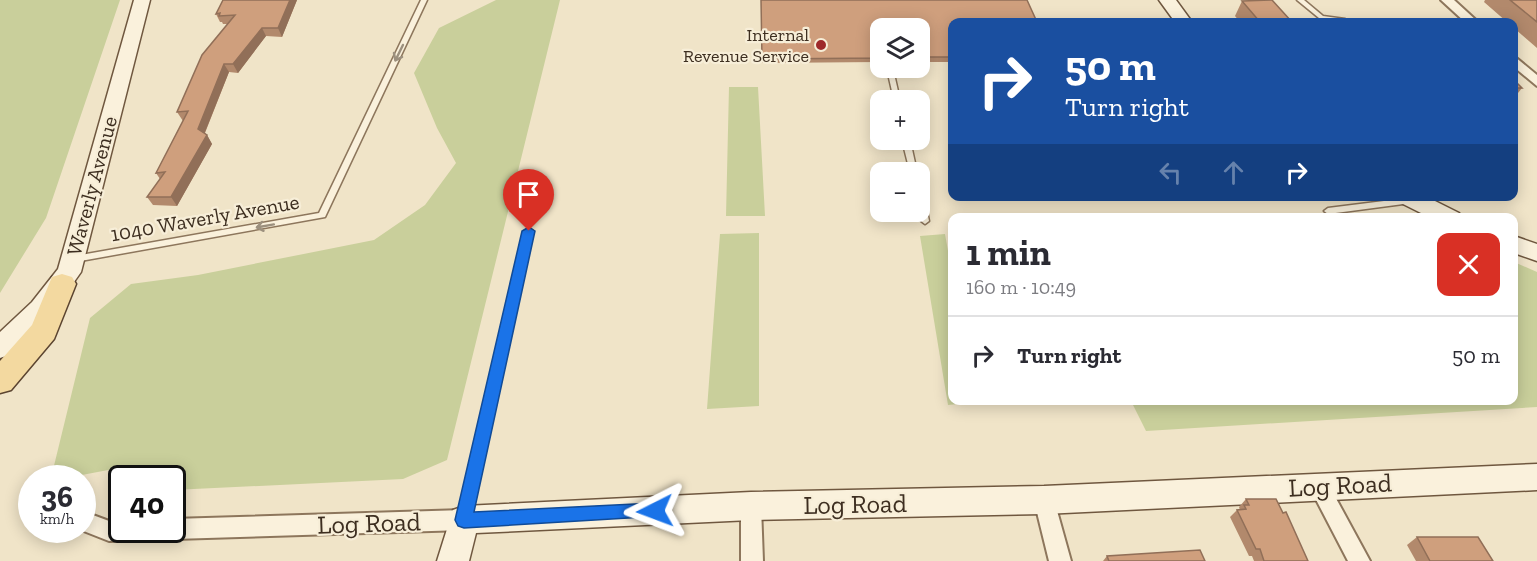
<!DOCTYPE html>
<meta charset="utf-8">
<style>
:root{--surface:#fff;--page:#f7f7f7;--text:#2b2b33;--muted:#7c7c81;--line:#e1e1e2}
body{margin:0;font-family:"Zilla Slab",serif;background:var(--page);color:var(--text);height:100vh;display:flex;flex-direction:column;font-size:22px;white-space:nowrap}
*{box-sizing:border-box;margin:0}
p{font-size:20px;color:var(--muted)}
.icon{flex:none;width:33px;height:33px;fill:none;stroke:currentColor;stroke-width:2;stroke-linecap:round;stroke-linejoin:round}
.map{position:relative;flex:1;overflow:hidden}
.drawer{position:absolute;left:948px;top:213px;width:570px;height:192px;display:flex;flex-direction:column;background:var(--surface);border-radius:12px;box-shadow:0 3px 15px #0003}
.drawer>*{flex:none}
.guide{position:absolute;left:948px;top:18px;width:570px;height:183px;border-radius:12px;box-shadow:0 3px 15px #0003;background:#1a4fa0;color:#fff;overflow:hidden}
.controls{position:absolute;left:870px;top:18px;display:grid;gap:12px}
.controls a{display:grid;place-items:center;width:60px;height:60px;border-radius:12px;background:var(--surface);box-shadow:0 3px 15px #0003;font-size:30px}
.speed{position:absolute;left:18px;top:465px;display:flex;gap:12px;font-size:30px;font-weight:700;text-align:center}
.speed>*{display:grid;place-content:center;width:78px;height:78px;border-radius:50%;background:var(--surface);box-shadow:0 3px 15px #0003;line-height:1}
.speed small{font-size:15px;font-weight:400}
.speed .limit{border:3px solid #111;border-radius:9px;background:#fff;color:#111}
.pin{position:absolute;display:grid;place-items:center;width:51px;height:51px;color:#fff;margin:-62px -26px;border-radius:50% 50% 50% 0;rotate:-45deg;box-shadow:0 0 6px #0007}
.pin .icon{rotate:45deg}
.me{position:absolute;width:66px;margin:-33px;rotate:267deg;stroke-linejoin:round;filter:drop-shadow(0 0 4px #0008)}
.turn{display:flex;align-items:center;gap:21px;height:126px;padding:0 18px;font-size:27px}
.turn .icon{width:78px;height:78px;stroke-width:2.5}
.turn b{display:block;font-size:42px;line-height:51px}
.lanes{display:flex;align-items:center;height:57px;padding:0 18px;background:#0003;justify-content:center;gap:30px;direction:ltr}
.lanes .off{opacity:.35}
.round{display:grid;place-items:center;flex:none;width:63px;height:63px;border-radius:12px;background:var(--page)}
.headline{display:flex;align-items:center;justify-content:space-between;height:102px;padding:0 18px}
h1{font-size:36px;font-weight:700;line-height:45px}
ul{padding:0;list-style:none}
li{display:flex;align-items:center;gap:18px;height:78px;padding:0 18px;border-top:2px solid var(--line)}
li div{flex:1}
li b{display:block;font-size:22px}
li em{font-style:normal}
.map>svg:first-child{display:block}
.green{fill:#c9cf9b}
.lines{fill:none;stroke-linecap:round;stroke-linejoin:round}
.lane-casing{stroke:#8d765c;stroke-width:3}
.street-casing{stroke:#8d765c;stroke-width:4}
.secondary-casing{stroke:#6f573f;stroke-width:3}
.primary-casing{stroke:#5b4430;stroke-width:3}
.lane{fill:#faf1dc;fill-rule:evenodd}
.street{fill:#faf1dc;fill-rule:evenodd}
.secondary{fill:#faf1dc;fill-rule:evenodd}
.primary{fill:#f3d9a0;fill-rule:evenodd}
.wall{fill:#b2896c}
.shaded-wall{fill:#916f58}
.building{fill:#cf9f7d;stroke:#916f58;stroke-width:1.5}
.oneway{stroke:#9c907e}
.route{fill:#1a73e8;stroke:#114b97;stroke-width:1.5}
.poi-dot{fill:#9e2a2b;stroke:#f7eed8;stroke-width:2}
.labels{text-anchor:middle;stroke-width:4.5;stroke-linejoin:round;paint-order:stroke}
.far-poi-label{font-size:18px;fill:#3d2e20;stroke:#f7eed8;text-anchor:end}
.street-label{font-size:21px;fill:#3d2e20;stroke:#f7eed8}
.near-street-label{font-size:26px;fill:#3d2e20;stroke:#f7eed8}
</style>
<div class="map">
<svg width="1537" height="561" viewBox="0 0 1537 561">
<rect width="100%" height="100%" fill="#f0e4c8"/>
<path class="green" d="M 0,0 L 120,0 L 46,218 L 0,293 Z
M 496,0 L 560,0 L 447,460 L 403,479 L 173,490 L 172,478 L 140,478 L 124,467 L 66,478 L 51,478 L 90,318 L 131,284 L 198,275 L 374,240 L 425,205 L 456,163 L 437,128 L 414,73 L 439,28 Z
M 729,87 L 758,87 L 765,216 L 726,216 Z
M 759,233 L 759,406 L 707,409 L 720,234 Z
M 945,234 L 952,273 L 952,400 L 978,402 L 948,405 L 920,236 Z
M 1514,262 L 1537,272 L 1537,407 L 1146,431 L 1131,401 L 1514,400 Z"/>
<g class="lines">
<defs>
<path id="lane" d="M 421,0 L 427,0 L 325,217 L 75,262 L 72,261 L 71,259 L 75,256 L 319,213 Z
M 1297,0 L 1304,0 L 1323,16 L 1345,19 L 1348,21 L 1343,22 L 1319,18 Z
M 892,76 L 895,78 L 900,100 L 894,100 L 889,78 Z
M 902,140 L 910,140 L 917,172 L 910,172 Z
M 920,193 L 924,196 L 929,221 L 925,224 L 921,221 L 919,212 Z
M 1408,198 L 1411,199 L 1412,201 L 1411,203 L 1328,214 L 1324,211 L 1328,208 Z
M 529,228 L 533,231 L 470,515 L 469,518 L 465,520 L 461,518 L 460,515 L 525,231 Z"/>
<path id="street" d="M 1441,0 L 1454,0 L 1478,22 L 1465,22 Z
M 1514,56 L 1537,75 L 1537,86 L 1514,67 Z
M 1319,477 L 1326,480 L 1370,561 L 1348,561 L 1309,486 L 1312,480 Z
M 1044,491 L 1051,493 L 1054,500 L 1071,561 L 1049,561 L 1034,500 L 1037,493 Z
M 751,497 L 758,499 L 761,506 L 763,561 L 741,561 L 741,506 L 744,499 Z
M 464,510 L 471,513 L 474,520 L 471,527 L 464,530 L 109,541 L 81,530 L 82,511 L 109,521 L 122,521 L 122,530 L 172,530 L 172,519 Z"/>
<path id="secondary" d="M 134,0 L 150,0 L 81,272 L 50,316 L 9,355 L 0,358 L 0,332 L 32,302 L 58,269 Z
M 1159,0 L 1176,0 L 1192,22 L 1175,22 Z
M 1394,196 L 1425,196 L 1459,213 L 1462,218 L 1431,218 L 1397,201 Z
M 1514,236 L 1537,244 L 1537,261 L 1514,253 Z
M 1537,464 L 1537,490 L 1044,514 L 751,520 L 476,533 L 469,561 L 437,561 L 453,510 L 464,506 L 751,492 L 1044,486 Z"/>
<path id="primary" d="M 62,274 L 72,277 L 76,284 L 54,339 L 11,390 L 0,393 L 0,361 L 32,325 L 52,277 Z"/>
</defs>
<use href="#lane" class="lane-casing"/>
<use href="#street" class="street-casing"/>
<use href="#secondary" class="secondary-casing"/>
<use href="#primary" class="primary-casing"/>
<use href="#lane" class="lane"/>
<use href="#street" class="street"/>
<use href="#secondary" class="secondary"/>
<use href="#primary" class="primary"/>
</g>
<path class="wall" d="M 297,0 L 282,37 L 266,36 L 238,73 L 229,72 L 205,133 L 207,135 L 212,144 L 177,206 L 153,205 L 147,197 L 160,179 L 156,173 L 183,121 L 177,112 L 228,24 L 223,24 L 222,22 L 220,22 L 216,14 Z
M 761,0 L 952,22 L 952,62 L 920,62 L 920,28 L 880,28 L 880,62 L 762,63 Z
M 1485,0 L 1537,0 L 1537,48 L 1514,28 L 1514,22 L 1507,22 L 1484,2 Z
M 1242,1 L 1292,22 L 1240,22 L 1235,16 Z
M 1514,80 L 1522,88 L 1514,98 Z
M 1246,499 L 1283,513 L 1308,561 L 1254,561 L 1252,556 L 1249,556 L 1230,517 L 1237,510 L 1240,510 L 1239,507 Z
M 1417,537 L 1493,561 L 1416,561 L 1407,545 Z
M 1107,556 L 1205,561 L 1103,561 Z"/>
<path class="shaded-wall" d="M 290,0 L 297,0 L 282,37 L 278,28 Z
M 262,28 L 266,36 L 238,73 L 233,64 Z
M 224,64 L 229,72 L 203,137 L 198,129 Z
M 207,135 L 212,144 L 177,206 L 171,197 Z"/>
<path class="building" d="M 223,0 L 290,0 L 278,28 L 262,28 L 233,64 L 224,64 L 198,129 L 207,135 L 171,197 L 147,197 L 165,172 L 156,173 L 188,111 L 177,112 L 202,55 L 235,15 L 219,16 L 220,13 L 216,14 Z
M 761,0 L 1027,0 L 1037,22 L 952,22 L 952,57 L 920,57 L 920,28 L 880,28 L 880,58 L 762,59 Z
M 1271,0 L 1272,0 L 1292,22 L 1260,22 L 1242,1 Z
M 1510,0 L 1537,0 L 1537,22 Z
M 1514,80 L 1522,88 L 1514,88 Z
M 1246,499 L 1276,499 L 1283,513 L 1286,512 L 1308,561 L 1264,561 L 1260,549 L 1256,549 L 1237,510 L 1246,509 L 1244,505 L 1249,505 Z
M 1417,537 L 1478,537 L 1493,561 L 1430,561 Z
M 1200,550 L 1205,561 L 1109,561 L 1107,556 Z"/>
<defs><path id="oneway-shaft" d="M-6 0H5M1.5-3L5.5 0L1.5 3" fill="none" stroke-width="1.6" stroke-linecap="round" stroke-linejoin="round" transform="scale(1.5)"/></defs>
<g class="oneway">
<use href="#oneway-shaft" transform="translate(399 53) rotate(116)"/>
<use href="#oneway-shaft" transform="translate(265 226) rotate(170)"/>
</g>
<path class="route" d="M 529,227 L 535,231 L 474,512 L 655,503 L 661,505 L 664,511 L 661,516 L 464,528 L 458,526 L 455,520 L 522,231 Z"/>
<circle class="poi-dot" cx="821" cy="45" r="6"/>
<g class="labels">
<g class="far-poi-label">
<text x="809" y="41">Internal<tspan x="809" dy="21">Revenue Service</tspan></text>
</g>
<g class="street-label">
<text transform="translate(92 186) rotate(-75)" y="7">Waverly Avenue</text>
<text transform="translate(205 218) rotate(-10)" y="7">1040 Waverly Avenue</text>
</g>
<g class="near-street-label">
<text transform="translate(1340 485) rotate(-3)" y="9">Log Road</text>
<text transform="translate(855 504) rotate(-1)" y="9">Log Road</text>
<text transform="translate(369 523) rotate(-2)" y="9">Log Road</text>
</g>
</g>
</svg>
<div class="controls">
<a><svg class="icon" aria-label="layers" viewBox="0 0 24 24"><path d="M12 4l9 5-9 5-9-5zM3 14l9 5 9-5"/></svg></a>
<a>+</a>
<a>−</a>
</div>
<div class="speed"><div>36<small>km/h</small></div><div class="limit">40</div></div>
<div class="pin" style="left:529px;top:231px;background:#d93025"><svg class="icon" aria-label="arrive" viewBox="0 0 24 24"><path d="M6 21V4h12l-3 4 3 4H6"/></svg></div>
<svg class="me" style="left:655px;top:511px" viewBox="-20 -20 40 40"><path d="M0-17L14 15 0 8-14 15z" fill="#1a73e8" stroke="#fff" stroke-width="4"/></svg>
<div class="guide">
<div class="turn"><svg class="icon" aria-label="right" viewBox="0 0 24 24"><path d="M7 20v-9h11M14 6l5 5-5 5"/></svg><div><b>50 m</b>Turn right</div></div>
<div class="lanes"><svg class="icon off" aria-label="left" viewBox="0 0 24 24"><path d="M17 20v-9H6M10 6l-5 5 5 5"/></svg><svg class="icon off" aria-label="ahead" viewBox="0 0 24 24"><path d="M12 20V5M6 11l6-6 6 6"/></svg><svg class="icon" aria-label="right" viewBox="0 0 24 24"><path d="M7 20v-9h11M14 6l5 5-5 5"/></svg></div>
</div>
<section class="drawer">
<div class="headline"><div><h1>1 min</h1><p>160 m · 10:49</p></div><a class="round" style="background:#d93025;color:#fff"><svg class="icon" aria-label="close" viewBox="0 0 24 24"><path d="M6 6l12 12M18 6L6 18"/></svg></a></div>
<ul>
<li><svg class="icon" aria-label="right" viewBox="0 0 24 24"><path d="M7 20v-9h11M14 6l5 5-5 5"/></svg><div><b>Turn right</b></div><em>50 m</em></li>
</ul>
</section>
</div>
